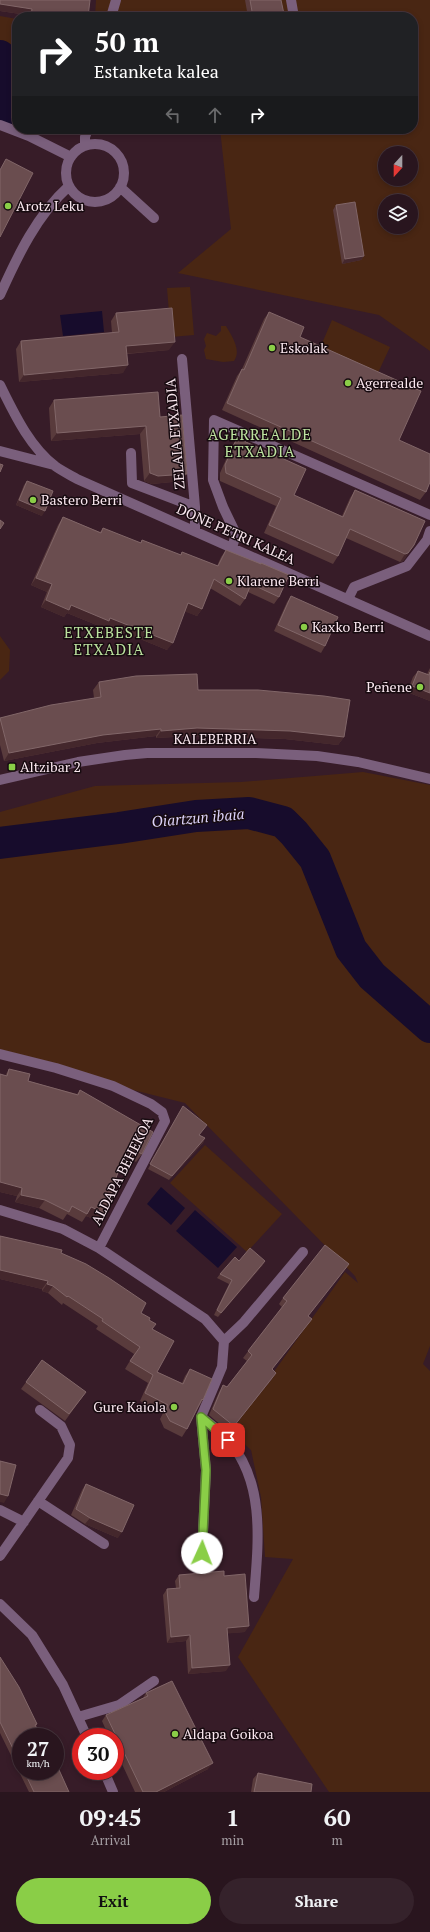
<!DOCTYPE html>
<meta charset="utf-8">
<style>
:root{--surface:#29151e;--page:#35222b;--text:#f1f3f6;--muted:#a59fa4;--line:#45343c;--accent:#8ace47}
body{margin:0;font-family:"PT Serif",serif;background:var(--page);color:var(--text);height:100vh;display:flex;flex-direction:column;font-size:15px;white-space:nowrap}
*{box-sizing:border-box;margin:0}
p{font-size:13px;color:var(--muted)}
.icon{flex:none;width:22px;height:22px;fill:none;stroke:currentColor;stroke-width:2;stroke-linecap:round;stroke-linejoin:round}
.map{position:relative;height:1792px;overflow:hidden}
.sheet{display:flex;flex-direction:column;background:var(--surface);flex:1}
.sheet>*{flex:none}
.guide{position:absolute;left:12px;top:12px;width:406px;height:122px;border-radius:16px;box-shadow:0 2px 6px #0003,0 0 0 1px var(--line);background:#202124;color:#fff;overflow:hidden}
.needle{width:26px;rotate:201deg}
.controls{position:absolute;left:378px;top:146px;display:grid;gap:8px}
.controls a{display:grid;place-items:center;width:40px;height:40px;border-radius:50%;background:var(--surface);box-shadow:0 2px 6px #0003,0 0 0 1px var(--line);font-size:20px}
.speed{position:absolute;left:12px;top:1728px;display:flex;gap:8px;font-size:20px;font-weight:700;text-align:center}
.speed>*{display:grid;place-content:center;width:52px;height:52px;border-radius:50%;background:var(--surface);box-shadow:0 2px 6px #0003,0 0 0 1px var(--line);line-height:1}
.speed small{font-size:10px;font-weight:400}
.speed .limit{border:6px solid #d22;background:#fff;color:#111}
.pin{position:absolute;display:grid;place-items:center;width:34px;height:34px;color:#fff;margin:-17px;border-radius:8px;box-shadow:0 2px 6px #0006}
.me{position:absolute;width:44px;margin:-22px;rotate:2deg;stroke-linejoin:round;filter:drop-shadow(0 0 3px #0008)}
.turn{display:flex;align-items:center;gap:14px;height:84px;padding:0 16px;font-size:18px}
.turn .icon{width:52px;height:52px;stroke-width:2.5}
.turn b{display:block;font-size:28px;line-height:34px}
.lanes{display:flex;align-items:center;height:38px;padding:0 16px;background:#0003;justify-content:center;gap:20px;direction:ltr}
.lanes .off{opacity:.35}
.eta{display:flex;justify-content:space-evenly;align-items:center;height:68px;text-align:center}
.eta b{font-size:24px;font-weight:800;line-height:28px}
.button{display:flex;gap:8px;margin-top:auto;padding:8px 16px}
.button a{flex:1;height:46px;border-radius:24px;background:var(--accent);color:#111;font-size:16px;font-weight:800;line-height:46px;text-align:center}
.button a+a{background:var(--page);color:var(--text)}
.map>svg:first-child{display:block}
.green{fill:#492613;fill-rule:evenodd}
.water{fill:#170c2c}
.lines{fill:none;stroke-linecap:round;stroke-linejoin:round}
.river{stroke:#170c2c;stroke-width:32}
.minor{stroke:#7a5f7c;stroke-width:10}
.wall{fill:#593b3c}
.shaded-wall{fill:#44272c}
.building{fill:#6a4d4f;stroke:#816668}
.route-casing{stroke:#5a862e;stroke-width:10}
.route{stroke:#8ace47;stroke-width:7}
.poi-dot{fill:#8ace47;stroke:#170b10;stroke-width:1.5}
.labels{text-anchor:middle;stroke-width:3;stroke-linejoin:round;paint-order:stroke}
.poi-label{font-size:14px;fill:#fae7ef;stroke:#170b10;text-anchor:start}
.street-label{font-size:14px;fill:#fae7ef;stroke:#170b10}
.neighbourhood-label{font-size:15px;letter-spacing:1px;fill:#bce39f;stroke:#170b10}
.water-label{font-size:15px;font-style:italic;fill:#dcd2fa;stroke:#170b10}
</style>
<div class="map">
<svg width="430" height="1792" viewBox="0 0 430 1792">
<rect width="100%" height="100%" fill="#371c28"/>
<path class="green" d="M 96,0 L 430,0 L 430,351 L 379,315 L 178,273 L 231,229 L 220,129 L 413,129 L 413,17 L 95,17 ZM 385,153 L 411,153 L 411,179 L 385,179 ZM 385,201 L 411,201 L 411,227 L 385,227 Z
M 0,16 L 17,19 L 17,112 L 0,105 Z
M 190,287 L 194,335 L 171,337 L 167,288 Z
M 332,320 L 390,347 L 377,375 L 320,348 Z
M 221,326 L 226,326 C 231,335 242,350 234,361 L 223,362 L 206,359 L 204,350 L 206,346 L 204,339 L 207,333 L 216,336 L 221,331 Z
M 0,636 L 10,650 L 9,671 L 0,680 Z
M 363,772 L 430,785 L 430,1346 L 423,1364 L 430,1371 L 430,1792 L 329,1792 L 238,1657 L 293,1559 L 265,1557 L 261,1497 L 251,1450 L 231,1432 L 345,1272 L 358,1283 L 355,1276 L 185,1103 L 109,1084 L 0,1052 L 0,812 L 95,786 L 241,782 Z
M 205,1145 L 282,1214 L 247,1252 L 170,1183 Z"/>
<path class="water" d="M 102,311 L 104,332 L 63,336 L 60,315 Z
M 161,1187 L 185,1208 L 171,1225 L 147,1204 Z
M 195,1210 L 237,1247 L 218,1268 L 176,1231 Z"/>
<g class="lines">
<path class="river" d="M 0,56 L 4,60 L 10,89 L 0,114
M 0,843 L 119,828 L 196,816 L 249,813 L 283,822 L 294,833 L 315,859 L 351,949 L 372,976 L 430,1027"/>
<path class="minor" d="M 291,0 L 294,17
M 111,17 L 116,0
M 0,125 L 29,136 L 71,157
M66 173a29 29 0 1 1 58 0a29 29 0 1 1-58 0Z
M 85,146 L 85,137 L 88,129
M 120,187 L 154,218
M 0,295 C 18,255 37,215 69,186
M 182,359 L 195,507 L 195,531
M 0,385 C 14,413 29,446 55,466 C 62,471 70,475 77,479 L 430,636
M 0,451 L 54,465
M 131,453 L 132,483 L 195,507
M 232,548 L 236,534 L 223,507 L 213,480 L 214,420 L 430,515
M 348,599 L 354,587 L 407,566 L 427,540 L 430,531
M 0,780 L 78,762 L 125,755 L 147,753 L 256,753 L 317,756 L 358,762 L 430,779
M 0,1054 L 56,1068 L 113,1086 L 151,1104 L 162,1112 L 165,1121 L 99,1248
M 0,1210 L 63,1229 L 99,1248 L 205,1319 L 224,1341
M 201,1417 C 210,1424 221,1432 229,1441 C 266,1484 258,1545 254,1597
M 38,1501 L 104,1544
M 0,1510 L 24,1522
M 202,1553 L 206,1470 L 201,1417 L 222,1367 L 224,1341 L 244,1322 L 303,1252
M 0,1556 L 68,1458 L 70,1445 L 61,1426 L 40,1410
M 0,1604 L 32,1635 L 63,1685 L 87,1737
M 78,1717 L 119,1705 L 154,1681
M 104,1771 L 113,1792"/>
</g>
<path class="wall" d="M 0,0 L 88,17 L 27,17 L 27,15 L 0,11 Z
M 245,0 L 281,0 L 284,14 L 282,17 L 248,17 Z
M 336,205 L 364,256 L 361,260 L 342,264 L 333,210 Z
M 269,312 L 300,337 L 399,440 L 426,492 L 420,500 L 222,410 L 237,376 L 242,369 L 264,319 Z
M 116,313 L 169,350 L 127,354 L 123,373 L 19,382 L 16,349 L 21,341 L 112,333 L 111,321 Z
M 54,400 L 160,417 L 182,481 L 152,484 L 144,481 L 140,434 L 51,441 L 49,408 Z
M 237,438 L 294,495 L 342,516 L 350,498 L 355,490 L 414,545 L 403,561 L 400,562 L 346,538 L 338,556 L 333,564 L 264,533 L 276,506 L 220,481 L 220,473 L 232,446 Z
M 27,481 L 42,516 L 16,505 L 24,485 Z
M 63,517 L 100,532 L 103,528 L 140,543 L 142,540 L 180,555 L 182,552 L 217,566 L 221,557 L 226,550 L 279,597 L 274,604 L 248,592 L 245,599 L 240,606 L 210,588 L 202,609 L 197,616 L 185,611 L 167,650 L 106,625 L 104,628 L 67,613 L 64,617 L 41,607 L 47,592 L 31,585 L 58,525 Z
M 291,596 L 325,646 L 321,653 L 274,631 L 287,602 Z
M 430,668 L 430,701 L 407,692 L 413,677 L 418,671 L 427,674 Z
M 99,682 L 198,690 L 344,737 L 338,745 L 285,739 L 191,736 L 156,738 L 156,736 L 97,743 L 4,761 L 0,745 L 0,718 L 94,698 L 93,690 Z
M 9,1069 L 28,1081 L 77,1094 L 80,1090 L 142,1154 L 136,1162 L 128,1158 L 124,1165 L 118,1173 L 111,1192 L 105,1213 L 99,1221 L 86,1216 L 82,1222 L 67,1214 L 63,1220 L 39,1208 L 15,1202 L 17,1196 L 0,1192 L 0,1074 L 5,1076 Z
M 183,1106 L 199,1135 L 205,1138 L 203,1143 L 169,1180 L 148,1169 Z
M 0,1236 L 61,1253 L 141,1313 L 149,1320 L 152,1329 L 157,1372 L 182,1383 L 185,1376 L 190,1369 L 203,1400 L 198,1408 L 187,1429 L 182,1437 L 164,1428 L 160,1419 L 163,1413 L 140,1401 L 148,1383 L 125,1369 L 134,1354 L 96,1329 L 98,1326 L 63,1303 L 62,1305 L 48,1293 L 42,1291 L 42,1289 L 0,1279 Z
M 239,1261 L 265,1261 L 262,1266 L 218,1317 L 214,1315 L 229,1284 L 217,1278 L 220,1274 Z
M 344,1270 L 308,1316 L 312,1319 L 272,1369 L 272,1379 L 229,1432 L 209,1415 L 219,1392 L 223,1385 L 227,1387 L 247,1361 L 243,1358 L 282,1307 L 279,1304 L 283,1298 Z
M 42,1360 L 86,1392 L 65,1421 L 21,1389 Z
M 86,1484 L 118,1538 L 85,1524 L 71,1515 L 82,1490 Z
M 179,1575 L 224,1576 L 245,1632 L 228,1633 L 226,1671 L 188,1674 L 186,1641 L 167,1643 L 163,1595 L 167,1589 L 176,1588 L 175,1581 Z
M 0,1657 L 37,1724 L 36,1726 L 21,1737 L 21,1771 L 55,1771 L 69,1792 L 29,1792 L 0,1733 Z
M 146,1693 L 208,1769 L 164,1792 L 135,1792 L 115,1749 L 115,1737 L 109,1737 L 102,1721 L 106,1715 L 143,1698 Z
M 258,1773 L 311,1792 L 251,1792 L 253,1779 Z"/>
<path class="shaded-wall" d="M 0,4 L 32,9 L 27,15 L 0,11 Z
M 284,14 L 282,17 L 265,17 Z
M 364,256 L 361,260 L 342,264 L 345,259 Z
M 175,342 L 169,350 L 121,354 L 126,346 Z
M 128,365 L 123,373 L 19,382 L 24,375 Z
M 146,426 L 140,434 L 51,441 L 57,433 Z
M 150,473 L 187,474 L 182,481 L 152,484 L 144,481 Z
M 19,500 L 45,511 L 42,516 L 16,505 Z
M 414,545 L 403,561 L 400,562 L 405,554 Z
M 36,578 L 52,584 L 47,592 L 31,585 Z
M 46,600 L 71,605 L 110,618 L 173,643 L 167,650 L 106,625 L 104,628 L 67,613 L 64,617 L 41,607 Z
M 188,603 L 202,609 L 197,616 L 183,611 Z
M 412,686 L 430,693 L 430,701 L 407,692 Z
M 197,728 L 290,731 L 344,737 L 338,745 L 285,739 L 191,736 L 156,738 L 161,731 Z
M 161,729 L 156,736 L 97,743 L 4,761 L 9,753 L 103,735 Z
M 205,1138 L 203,1143 L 169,1180 L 172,1176 Z
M 0,1182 L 22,1188 L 17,1196 L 0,1192 Z
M 21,1195 L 45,1200 L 39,1208 L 15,1202 Z
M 91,1207 L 105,1213 L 99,1221 L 86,1216 Z
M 265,1261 L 262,1266 L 218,1317 L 221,1313 Z
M 349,1264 L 344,1270 L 303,1322 L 308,1316 Z
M 0,1270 L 48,1281 L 42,1289 L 0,1279 Z
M 47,1284 L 53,1286 L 48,1293 L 42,1291 Z
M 312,1319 L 307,1325 L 267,1375 L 272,1369 Z
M 276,1373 L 272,1379 L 229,1432 L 234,1426 Z
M 0,1494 L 8,1496 L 4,1503 L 0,1502 Z
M 90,1518 L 122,1532 L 118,1538 L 85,1524 Z
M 249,1626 L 245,1632 L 223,1634 L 227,1628 Z
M 190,1635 L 186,1641 L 167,1643 L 171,1637 Z
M 230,1665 L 226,1671 L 188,1674 L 192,1668 Z
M 213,1763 L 208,1769 L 164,1792 L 156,1792 Z"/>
<path class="building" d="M 0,0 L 90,0 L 88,17 L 31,17 L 32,9 L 0,4 Z
M 250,0 L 281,0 L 284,14 L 265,17 L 253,17 Z
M 6,159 L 33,173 L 0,237 L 0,170 Z
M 355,202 L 364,256 L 345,259 L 336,205 Z
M 172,308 L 175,342 L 126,346 L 128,365 L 24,375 L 21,341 L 119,332 L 116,313 Z
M 269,312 L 304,327 L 300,337 L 421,391 L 399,440 L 430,454 L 430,482 L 426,492 L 227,403 L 242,369 L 244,370 Z
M 158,392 L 160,417 L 182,415 L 187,474 L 158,476 L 150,473 L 146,426 L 57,433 L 54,400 Z
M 237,438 L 306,469 L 294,495 L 343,517 L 355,490 L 425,521 L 414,545 L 408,553 L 405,554 L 350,529 L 338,556 L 269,525 L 281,498 L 226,473 L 225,465 Z
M 0,464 L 3,465 L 0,472 Z
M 27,481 L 53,491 L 45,511 L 19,500 Z
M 63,517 L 101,533 L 103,528 L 141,543 L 142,540 L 181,555 L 182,552 L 218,566 L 226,550 L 261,564 L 261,563 L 289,575 L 279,597 L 251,584 L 245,599 L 214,579 L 202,609 L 188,603 L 173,643 L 110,618 L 109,621 L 71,605 L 69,610 L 46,600 L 52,584 L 36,578 Z
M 0,520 L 4,523 L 0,529 Z
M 291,596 L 338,617 L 325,646 L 278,625 Z
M 418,671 L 429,675 L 430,672 L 430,693 L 412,686 Z
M 197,674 L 198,690 L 258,690 L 324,696 L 350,700 L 344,737 L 290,731 L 197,728 L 161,731 L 161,729 L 103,735 L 9,753 L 0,718 L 51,705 L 101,697 L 99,682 L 136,676 Z
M 9,1069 L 30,1074 L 28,1081 L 78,1095 L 80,1090 L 153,1132 L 142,1154 L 132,1149 L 124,1165 L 121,1164 L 111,1192 L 114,1194 L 105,1213 L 91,1207 L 87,1214 L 72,1206 L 69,1212 L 45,1200 L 21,1195 L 22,1188 L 0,1182 L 0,1074 L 7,1076 Z
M 183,1106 L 207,1125 L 199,1135 L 205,1138 L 172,1176 L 150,1164 Z
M 0,1236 L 62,1250 L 61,1253 L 86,1264 L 109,1278 L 146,1303 L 141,1313 L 150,1318 L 149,1320 L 156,1324 L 152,1329 L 174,1341 L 157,1372 L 183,1384 L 190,1369 L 212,1379 L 203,1400 L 202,1399 L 187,1429 L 170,1421 L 165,1412 L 168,1405 L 145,1393 L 153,1375 L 130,1361 L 140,1347 L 102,1321 L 103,1319 L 68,1296 L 67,1297 L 53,1286 L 47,1284 L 48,1281 L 0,1270 Z
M 325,1245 L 349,1264 L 308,1316 L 312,1319 L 272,1369 L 276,1373 L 234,1426 L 213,1409 L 223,1385 L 227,1387 L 252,1355 L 248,1351 L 287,1301 L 283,1298 Z
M 250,1248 L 265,1261 L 221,1313 L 217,1310 L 232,1280 L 220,1274 L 235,1257 L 239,1261 Z
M 42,1360 L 86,1392 L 69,1414 L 26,1382 Z
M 0,1461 L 16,1465 L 8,1496 L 0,1494 Z
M 86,1484 L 134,1505 L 122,1532 L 90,1518 L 76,1509 Z
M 224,1571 L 224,1576 L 245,1574 L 249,1626 L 227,1628 L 230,1665 L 192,1668 L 190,1635 L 171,1637 L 167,1589 L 180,1588 L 179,1575 Z
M 0,1657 L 19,1687 L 37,1724 L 35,1725 L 42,1737 L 21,1737 L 21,1765 L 0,1722 Z
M 172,1681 L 213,1763 L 156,1792 L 143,1792 L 106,1715 L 148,1696 L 146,1693 Z
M 55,1761 L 69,1792 L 34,1792 L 24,1771 L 55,1771 Z
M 258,1773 L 312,1784 L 311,1792 L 254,1792 Z"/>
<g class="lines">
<defs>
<path id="route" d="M 202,1553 L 206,1470 L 201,1417 L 228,1440"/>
</defs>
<use href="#route" class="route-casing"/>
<use href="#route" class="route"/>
</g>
<g class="poi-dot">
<circle cx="8" cy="206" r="4"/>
<circle cx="272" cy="348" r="4"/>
<circle cx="348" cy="383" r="4"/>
<circle cx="33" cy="500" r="4"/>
<circle cx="229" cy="581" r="4"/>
<circle cx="304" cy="627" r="4"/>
<circle cx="420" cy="687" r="4"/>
<rect x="8" y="763" width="8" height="8" rx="2"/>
<circle cx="174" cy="1407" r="4"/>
<circle cx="175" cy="1734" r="4"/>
</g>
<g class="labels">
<g class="poi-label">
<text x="16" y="211">Arotz Leku</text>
<text x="280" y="353">Eskolak</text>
<text x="356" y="388">Agerrealde</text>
<text x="41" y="505">Bastero Berri</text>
<text x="237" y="586">Klarene Berri</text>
<text x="312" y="632">Kaxko Berri</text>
<text x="412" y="692" text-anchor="end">Peñene</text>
<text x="20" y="772">Altzibar 2</text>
<text x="166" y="1412" text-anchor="end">Gure Kaiola</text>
<text x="183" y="1739">Aldapa Goikoa</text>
</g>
<g class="street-label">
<text transform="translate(175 434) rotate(-95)" y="5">ZELAIA ETXADIA</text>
<text transform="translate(236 534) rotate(24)" y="5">DONE PETRI KALEA</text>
<text x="215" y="744">KALEBERRIA</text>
<text transform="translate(122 1171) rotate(-63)" y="5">ALDAPA BEHEKOA</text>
</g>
<g class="neighbourhood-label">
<text x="260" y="440">AGERREALDE<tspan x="260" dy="17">ETXADIA</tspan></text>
<text x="109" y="638">ETXEBESTE<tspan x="109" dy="17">ETXADIA</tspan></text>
</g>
<g class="water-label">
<text transform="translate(198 818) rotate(-5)" y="5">Oiartzun ibaia</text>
</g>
</g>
</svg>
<div class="controls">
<a><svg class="needle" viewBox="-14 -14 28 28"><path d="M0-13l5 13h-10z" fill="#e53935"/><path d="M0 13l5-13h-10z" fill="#a59fa4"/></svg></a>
<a><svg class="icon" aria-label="layers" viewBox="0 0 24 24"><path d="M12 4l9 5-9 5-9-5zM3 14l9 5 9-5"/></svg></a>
</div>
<div class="speed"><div>27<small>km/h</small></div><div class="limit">30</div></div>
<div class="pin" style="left:228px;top:1440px;background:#d93025"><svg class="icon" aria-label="arrive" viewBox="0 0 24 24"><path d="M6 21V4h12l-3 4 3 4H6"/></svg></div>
<svg class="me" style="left:202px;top:1553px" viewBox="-20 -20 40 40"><circle r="19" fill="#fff"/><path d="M0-13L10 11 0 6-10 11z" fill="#8ace47"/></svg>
<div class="guide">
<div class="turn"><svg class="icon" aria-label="right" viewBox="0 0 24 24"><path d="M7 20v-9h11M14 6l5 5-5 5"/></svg><div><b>50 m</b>Estanketa kalea</div></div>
<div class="lanes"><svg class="icon off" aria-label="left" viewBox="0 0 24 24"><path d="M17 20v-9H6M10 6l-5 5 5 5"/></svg><svg class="icon off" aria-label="ahead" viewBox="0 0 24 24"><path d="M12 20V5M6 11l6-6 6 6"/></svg><svg class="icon" aria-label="right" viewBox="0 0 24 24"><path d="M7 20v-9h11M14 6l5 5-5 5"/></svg></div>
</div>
</div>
<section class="sheet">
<div class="eta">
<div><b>09:45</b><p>Arrival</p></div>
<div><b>1</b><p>min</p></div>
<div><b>60</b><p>m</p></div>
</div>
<div class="button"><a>Exit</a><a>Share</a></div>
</section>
